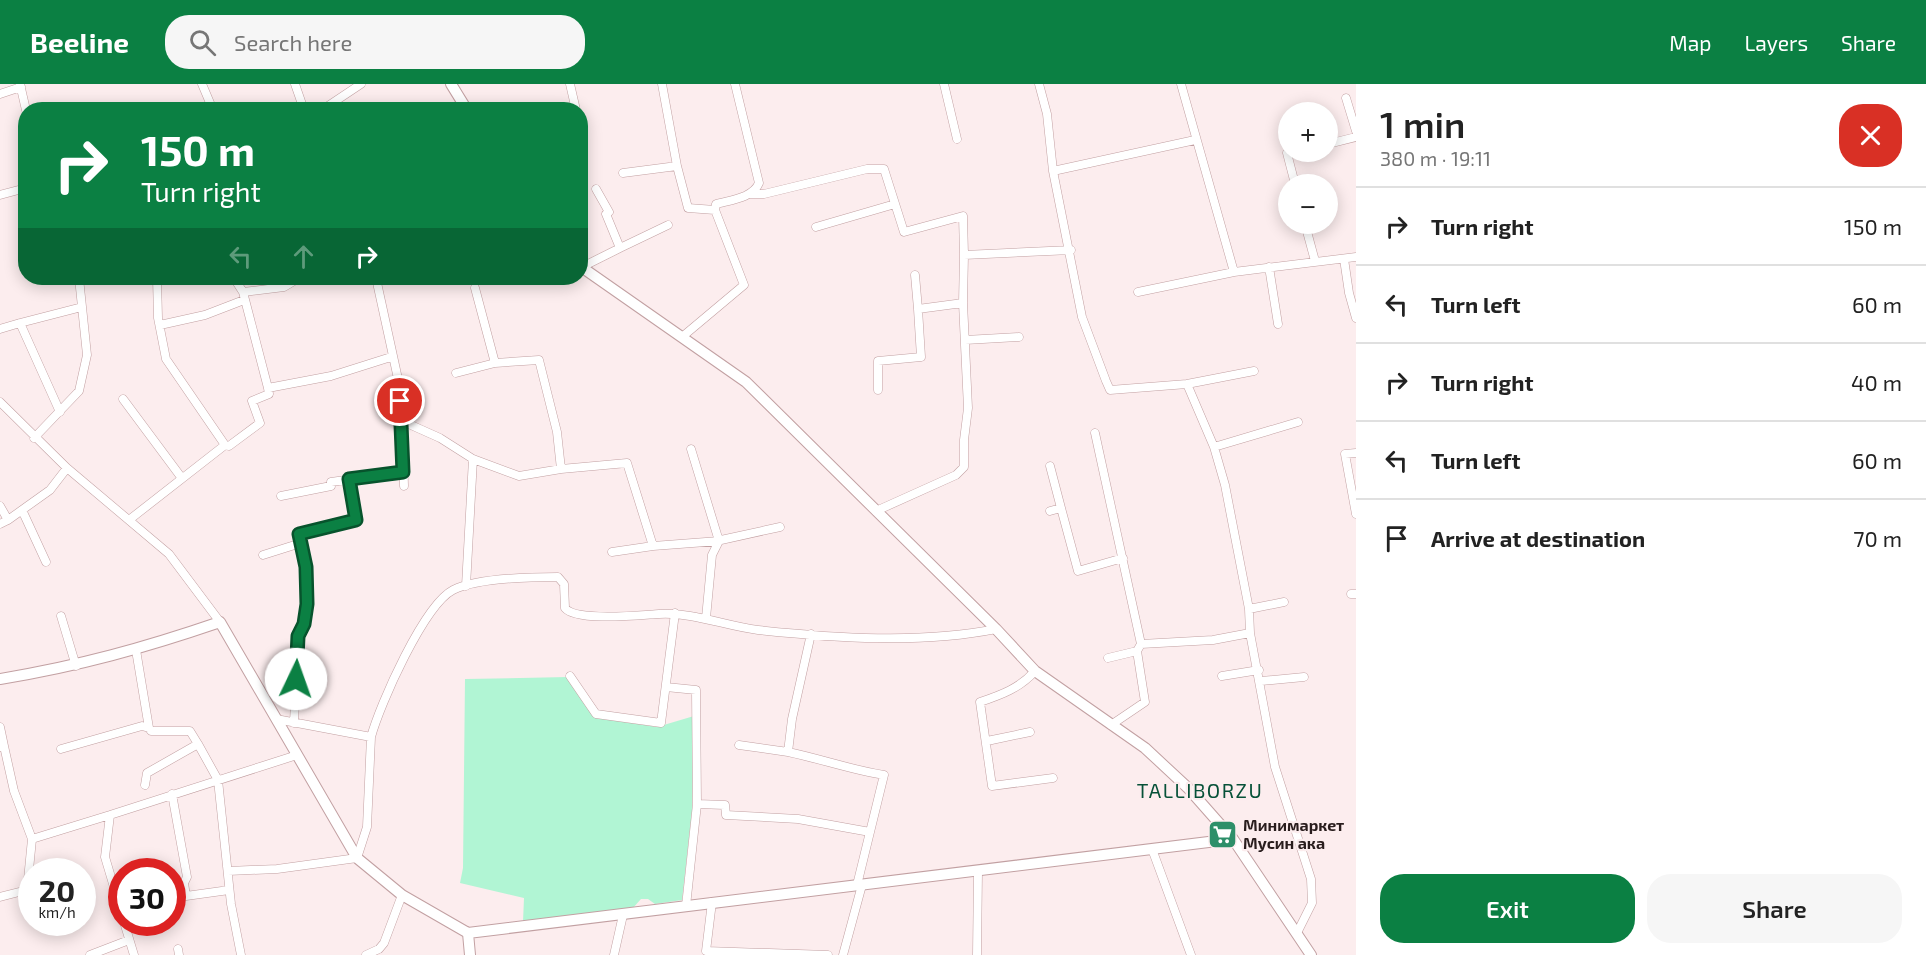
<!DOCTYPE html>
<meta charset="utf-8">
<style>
:root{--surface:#fff;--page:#f6f6f6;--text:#222;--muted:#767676;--line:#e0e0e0;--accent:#0b8043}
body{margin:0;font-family:"Exo 2",sans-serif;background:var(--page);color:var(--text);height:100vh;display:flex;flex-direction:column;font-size:22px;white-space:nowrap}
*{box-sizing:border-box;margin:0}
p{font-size:20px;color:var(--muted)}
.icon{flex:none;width:33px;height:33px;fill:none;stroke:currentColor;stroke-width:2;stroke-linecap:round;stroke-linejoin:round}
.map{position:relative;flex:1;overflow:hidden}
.sheet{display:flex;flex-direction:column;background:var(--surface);width:570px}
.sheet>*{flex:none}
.hud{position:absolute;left:18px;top:18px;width:570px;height:183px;border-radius:24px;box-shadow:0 3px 15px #0003;background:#0b8043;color:#fff;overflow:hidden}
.buttons{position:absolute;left:1278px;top:18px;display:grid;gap:12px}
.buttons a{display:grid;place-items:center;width:60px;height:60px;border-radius:50%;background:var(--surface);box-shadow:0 3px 15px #0003;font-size:30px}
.speed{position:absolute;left:18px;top:774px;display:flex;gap:12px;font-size:30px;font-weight:700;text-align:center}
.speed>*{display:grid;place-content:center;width:78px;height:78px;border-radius:50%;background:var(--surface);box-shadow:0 3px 15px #0003;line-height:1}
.speed small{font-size:15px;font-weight:400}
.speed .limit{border:9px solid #d22;background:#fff;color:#111}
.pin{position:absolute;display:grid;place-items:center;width:51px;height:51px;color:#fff;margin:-26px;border:3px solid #fff;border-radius:50%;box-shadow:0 2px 6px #0007}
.me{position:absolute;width:66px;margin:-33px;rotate:3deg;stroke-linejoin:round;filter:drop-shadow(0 0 4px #0008)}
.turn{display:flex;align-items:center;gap:21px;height:126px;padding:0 24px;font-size:27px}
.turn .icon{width:78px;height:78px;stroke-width:2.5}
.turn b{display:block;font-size:42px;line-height:51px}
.lanes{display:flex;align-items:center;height:57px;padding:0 24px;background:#0003;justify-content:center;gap:30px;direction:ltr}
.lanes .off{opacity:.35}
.round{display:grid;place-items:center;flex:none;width:63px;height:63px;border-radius:24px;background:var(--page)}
.head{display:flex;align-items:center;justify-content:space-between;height:102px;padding:0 24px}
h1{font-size:36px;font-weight:600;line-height:45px}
.button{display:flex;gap:12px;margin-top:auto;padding:12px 24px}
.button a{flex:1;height:69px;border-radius:24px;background:var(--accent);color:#fff;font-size:24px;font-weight:600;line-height:69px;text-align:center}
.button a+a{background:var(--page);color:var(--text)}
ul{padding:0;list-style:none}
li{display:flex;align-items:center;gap:18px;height:78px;padding:0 24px;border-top:2px solid var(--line)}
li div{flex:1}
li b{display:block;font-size:22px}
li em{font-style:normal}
header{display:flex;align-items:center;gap:36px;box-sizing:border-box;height:84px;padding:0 30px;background:var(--accent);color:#fff}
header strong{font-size:28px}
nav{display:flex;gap:33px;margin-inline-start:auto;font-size:21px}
.search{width:420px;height:54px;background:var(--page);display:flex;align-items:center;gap:15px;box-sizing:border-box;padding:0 21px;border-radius:24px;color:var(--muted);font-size:22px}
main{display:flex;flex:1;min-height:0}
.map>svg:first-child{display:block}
.green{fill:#b1f5d4}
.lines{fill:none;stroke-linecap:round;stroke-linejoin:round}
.street-casing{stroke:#c2a0a2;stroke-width:9}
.secondary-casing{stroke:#c2a0a2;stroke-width:12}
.street{stroke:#fff;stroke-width:8}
.secondary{stroke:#fff;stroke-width:10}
.route-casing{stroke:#07532c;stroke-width:15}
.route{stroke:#0b8043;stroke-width:10}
.labels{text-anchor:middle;stroke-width:4.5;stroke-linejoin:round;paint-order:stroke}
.poi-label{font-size:16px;font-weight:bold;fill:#291d1d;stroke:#fcedee;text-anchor:start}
.quarter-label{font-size:20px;letter-spacing:1.5px;fill:#065138;stroke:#fcedee}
</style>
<header>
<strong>Beeline</strong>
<div class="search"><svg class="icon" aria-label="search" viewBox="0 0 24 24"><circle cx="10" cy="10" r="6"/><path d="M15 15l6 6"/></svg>Search here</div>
<nav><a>Map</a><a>Layers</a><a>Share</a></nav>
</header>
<main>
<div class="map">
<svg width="1356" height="871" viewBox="0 0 1356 871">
<rect width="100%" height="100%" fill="#fcedee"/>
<path class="green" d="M 568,593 L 595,633 L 657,643 L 694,632 L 692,727 L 682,816 L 655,820 L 648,815 L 641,815 L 632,825 L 523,838 L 524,814 L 460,799 L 463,784 L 465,595 Z"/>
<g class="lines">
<defs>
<path id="street" d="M 20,0 L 26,26
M 202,0 L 213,26
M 295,0 L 304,26
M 570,0 L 576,26
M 944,0 L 957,55
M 1039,0 L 1047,30 L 1053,87 L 1082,233 L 1106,297 L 1110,306 L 1187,300 L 1214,363 L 1225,401 L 1249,525 L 1250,549 L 1275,683 L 1311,795 L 1312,819 L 1298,847
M 1181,0 L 1234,188
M 0,10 L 21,3
M 1346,14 L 1356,47
M 322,26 L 361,0
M 1328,60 L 1356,53
M 677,82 L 688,124 L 715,126
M 1053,87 L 1195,56
M 623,89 L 677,82 L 662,0
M 1295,100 L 1287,69 L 1295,68
M 750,110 L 764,110 L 867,85 L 884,85 L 904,148 L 963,132 L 964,171 L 1071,166
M 0,111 L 26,104
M 1305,140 L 1315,177
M 816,143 L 895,120
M 620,164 L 668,141
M 1344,175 L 1349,209 L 1356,234
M 582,183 L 620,164 L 606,130 L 609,128 L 596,105
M 1269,183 L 1278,240
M 915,191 L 918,225 L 963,219 L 964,171
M 234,194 L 243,208
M 299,194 L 284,203 L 243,208 L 268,304 L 331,292 L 391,273
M 376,194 L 400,304 L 402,337 L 440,354 L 473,375 L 519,392 L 561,385 L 557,348 L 539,276 L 495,279 L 475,204
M 1138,208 L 1234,188 L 1356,173
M 160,241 L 205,231 L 244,216
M 0,245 L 20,239
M 682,253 L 744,201 L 715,126 L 716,120 C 730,116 753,114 759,99 L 735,0
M 965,256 L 1019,253
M 456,289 L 495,279
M 1187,300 L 1254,287
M 878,306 L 878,277 L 921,273 L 918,225
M 123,315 L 181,393
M 0,318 L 67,384 L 169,470 L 220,538
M 60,328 L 20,239 L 82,223
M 402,337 L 404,402
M 1095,349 L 1141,560 L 1137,567 L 1145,618 L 1111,641
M 34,354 L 79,307 L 87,271 L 79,194
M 225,361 L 229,362 L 260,339 L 252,317 L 269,310 L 268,304
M 1214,363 L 1298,338
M 1356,369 L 1345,370 L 1356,430
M 1050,382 L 1061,424
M 561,385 L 627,379 L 653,462 L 719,457 L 691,365
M 281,412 L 331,402 L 331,398 L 403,388
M 0,422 L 8,436 L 0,440
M 22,426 L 50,406 L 67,384
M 876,427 L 956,391 L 964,383 L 964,356 L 968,324 L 963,219
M 1050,427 L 1061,424 L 1078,487 L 1123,474
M 8,436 L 22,426 L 46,478
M 129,436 L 225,361 L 166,275 L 158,234 L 157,194
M 721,456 L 780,443
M 612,468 L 653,462
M 263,471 L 301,459
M 466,502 L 473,375
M 1351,510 L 1356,510
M 1249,525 L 1284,518
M 61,532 L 76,582
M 706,534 L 712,471 L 719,457
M 1141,560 L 1213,556 L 1250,549
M 136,566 L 149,644 L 151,647 L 190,647 L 198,660
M 1108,574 L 1137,567
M 1035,587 C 1020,604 1001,611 980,618 L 992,702 L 1053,694
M 570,592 L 596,630 L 661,639 L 675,529
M 1222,592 L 1259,586
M 1261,597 L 1304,593
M 666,603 L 696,606 L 697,720 L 725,721 L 726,731 L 798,735 L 870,748
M 276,635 L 371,653 C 380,620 424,521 453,506 C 477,494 531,493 558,493 L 564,500 L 565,524 C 576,538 641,531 659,530 C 693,528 725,542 758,546 C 834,554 922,560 996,545
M 294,639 L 298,552 C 315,522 306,482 299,450 L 356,436 L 349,395
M 0,643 L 4,662
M 987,657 L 1030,648
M 739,661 L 788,668 L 792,635 L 811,550
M 0,663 L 4,662 L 14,707 L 32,755
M 61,665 L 142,642 L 149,644
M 788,668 C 821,675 852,686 884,691 L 857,801
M 145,701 L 147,689 L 198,660 L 218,696 L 231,820 L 241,871
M 172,710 L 187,793 L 184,799 L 186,812 L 229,806
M 1152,765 L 1191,871
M 228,787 L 277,785 L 357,774 L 367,743 L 371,653
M 0,813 L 27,806 L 32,755 L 110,731
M 712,818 L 706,867 L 828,871
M 686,822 L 697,720
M 122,830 L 105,773 L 110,731 L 297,671
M 124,838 L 134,871
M 178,865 L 179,871
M 90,871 L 129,856
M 366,871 L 379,865 L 384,859 L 402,811
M 614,871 L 623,831
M 843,871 L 862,801
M 977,871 L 978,787"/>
<path id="secondary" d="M 451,0 L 467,26
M 580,182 L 746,298 L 996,545 L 1035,587 L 1145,664 L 1188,704 L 1233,755 L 1311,871
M 0,595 C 79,582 144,564 220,538 L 357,774 L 402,811 L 468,849 L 1233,755
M 468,849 L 470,871"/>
</defs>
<use href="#street" class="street-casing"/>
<use href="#secondary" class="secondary-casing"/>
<use href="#street" class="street"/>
<use href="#secondary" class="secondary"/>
</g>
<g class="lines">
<defs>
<path id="route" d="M 296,595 L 298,552 L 304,540 L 307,520 L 306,483 L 299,450 L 356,436 L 349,395 L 403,388 L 400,317"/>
</defs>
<use href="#route" class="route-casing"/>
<use href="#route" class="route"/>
</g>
<defs>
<symbol id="supermarket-square" viewBox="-11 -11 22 22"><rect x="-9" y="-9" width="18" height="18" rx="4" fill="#2d8f69" stroke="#fcedee"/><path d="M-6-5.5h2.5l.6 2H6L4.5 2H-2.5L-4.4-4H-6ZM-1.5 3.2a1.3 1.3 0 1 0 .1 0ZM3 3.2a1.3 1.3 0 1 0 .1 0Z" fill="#fff"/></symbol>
</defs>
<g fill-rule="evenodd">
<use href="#supermarket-square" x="1206" y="734" width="33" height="33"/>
</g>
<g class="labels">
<g class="poi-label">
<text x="1243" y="747">Минимаркет<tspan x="1243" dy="18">Мусин ака</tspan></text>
</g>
<g class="quarter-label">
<text x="1200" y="714">TALLIBORZU</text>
</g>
</g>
</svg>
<div class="buttons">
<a>+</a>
<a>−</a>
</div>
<div class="speed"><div>20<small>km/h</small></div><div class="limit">30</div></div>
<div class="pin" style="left:400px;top:317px;background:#d93025"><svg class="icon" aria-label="arrive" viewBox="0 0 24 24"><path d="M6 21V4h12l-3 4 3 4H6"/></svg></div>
<svg class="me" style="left:296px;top:595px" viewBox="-20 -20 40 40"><circle r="19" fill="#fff"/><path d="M0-13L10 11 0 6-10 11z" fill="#0b8043"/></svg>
<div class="hud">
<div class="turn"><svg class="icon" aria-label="right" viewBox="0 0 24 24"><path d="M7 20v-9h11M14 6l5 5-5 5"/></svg><div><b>150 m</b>Turn right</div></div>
<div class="lanes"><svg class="icon off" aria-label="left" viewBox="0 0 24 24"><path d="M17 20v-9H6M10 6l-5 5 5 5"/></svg><svg class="icon off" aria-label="ahead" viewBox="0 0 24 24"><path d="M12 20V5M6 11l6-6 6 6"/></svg><svg class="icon" aria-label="right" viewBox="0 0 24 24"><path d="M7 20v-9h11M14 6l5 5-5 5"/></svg></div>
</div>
</div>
<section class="sheet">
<div class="head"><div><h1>1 min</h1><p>380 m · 19:11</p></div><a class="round" style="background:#d93025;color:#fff"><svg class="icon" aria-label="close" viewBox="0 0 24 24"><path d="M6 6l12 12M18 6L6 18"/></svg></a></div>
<ul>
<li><svg class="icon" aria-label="right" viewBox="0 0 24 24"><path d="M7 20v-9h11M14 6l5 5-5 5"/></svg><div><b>Turn right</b></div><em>150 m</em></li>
<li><svg class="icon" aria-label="left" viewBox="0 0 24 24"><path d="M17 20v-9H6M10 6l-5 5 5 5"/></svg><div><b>Turn left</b></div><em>60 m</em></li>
<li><svg class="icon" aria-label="right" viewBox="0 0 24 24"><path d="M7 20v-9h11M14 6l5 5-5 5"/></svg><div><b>Turn right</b></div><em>40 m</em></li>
<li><svg class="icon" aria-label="left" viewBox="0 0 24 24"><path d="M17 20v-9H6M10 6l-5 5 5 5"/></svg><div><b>Turn left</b></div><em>60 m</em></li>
<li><svg class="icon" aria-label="arrive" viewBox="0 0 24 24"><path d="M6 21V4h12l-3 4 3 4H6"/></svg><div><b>Arrive at destination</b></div><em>70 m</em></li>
</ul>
<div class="button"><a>Exit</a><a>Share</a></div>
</section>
</main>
